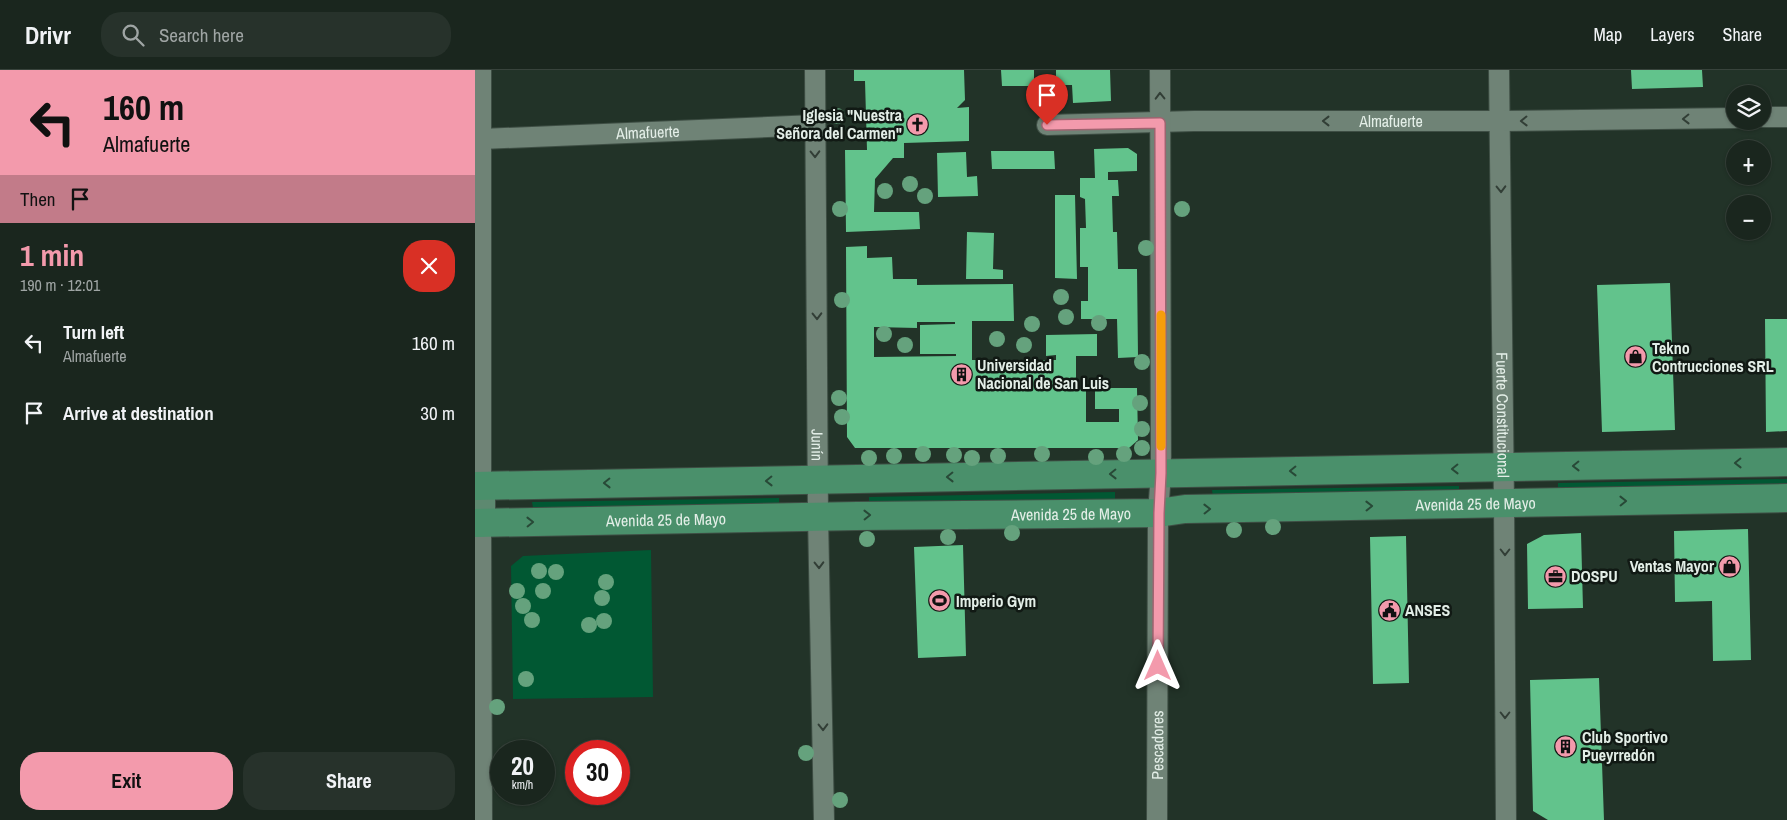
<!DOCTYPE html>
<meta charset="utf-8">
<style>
:root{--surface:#1a261e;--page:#27322b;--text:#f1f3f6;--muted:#9fa5a4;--line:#38433c;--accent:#f39aac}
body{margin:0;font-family:"Archivo Narrow",sans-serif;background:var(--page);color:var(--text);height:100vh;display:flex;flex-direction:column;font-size:19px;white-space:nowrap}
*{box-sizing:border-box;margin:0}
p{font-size:16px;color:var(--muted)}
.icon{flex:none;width:28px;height:28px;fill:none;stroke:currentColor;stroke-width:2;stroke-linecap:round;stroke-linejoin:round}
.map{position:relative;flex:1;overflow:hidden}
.sheet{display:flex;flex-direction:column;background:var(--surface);width:475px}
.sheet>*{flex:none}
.banner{background:#f39aac;color:#111;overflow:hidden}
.fabs{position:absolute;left:1251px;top:15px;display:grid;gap:10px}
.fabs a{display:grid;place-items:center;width:45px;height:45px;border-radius:50%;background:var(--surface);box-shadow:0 1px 4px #0004,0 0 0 1px var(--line);font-size:25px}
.speed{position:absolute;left:15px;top:670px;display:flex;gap:10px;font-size:25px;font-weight:700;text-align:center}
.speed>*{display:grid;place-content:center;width:65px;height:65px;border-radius:50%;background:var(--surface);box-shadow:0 1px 4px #0004,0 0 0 1px var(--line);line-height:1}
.speed small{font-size:12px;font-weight:400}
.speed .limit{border:8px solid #d22;background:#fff;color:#111}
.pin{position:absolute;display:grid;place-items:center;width:42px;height:42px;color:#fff;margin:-51px -21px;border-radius:50% 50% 50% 0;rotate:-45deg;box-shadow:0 0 5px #0007}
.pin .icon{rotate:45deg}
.me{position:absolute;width:55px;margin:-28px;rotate:0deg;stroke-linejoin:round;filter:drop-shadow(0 0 4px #0008)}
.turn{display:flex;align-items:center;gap:18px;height:105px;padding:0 20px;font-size:22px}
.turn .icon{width:65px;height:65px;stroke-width:2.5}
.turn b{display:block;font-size:35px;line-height:42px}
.then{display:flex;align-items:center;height:48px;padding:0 20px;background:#0003;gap:10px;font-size:19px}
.round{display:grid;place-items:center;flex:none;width:52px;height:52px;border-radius:20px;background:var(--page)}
.overview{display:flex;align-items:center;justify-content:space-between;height:85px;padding:0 20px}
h1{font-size:30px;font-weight:700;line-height:38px;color:var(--accent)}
.button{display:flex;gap:10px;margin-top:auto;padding:10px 20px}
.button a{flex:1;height:58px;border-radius:20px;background:var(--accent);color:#111;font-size:20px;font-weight:700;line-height:58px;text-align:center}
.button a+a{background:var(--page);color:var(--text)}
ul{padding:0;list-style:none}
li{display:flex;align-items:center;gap:15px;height:70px;padding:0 20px}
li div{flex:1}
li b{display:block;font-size:19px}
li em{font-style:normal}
header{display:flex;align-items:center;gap:30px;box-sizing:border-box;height:70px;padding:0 25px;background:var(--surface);border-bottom:1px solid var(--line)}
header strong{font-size:24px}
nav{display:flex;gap:28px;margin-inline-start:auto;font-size:18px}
.search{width:350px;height:45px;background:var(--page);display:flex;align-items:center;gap:12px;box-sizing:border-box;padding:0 18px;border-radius:20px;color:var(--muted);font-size:19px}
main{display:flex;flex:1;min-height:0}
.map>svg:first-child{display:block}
.green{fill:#015833}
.building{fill:#62c38c;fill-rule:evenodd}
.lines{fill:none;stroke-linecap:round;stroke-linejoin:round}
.street-casing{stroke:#3e4e44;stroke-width:22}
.secondary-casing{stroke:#3e4e44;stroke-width:30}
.primary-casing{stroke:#3e4e44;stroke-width:30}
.street{stroke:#6f8376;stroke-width:20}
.secondary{stroke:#5d8970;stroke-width:28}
.primary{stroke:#4a906b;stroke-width:28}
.tree{fill:#65a27d}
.oneway{stroke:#323e36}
.oneway2{stroke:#284937}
.route-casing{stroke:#9e6470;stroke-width:12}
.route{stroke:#f39aac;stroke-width:9}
.slow{stroke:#f59e0b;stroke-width:9}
.labels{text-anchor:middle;stroke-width:5;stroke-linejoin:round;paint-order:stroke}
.poi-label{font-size:16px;font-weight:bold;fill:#e3eee7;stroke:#111914;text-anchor:start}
.street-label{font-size:16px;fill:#e3eee7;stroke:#111914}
</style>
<header>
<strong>Drivr</strong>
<div class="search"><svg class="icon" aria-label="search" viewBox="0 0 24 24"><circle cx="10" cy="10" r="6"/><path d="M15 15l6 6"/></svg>Search here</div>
<nav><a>Map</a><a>Layers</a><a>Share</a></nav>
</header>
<main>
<section class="sheet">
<div class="banner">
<div class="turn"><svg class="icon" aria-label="left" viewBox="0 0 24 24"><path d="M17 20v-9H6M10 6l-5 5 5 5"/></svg><div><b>160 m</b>Almafuerte</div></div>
<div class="then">Then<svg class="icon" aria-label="arrive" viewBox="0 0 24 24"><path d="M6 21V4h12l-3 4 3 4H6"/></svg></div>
</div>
<div class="overview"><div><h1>1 min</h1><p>190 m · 12:01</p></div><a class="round" style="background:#d93025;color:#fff"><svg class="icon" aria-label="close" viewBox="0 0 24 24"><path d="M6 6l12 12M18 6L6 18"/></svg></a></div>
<ul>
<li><svg class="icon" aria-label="left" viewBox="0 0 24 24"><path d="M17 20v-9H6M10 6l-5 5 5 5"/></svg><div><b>Turn left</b><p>Almafuerte</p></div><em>160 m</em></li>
<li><svg class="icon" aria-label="arrive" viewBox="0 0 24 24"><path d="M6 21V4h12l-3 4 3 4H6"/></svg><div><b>Arrive at destination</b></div><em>30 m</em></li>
</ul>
<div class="button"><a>Exit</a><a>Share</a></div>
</section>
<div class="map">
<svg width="1312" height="750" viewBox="0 0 1312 750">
<rect width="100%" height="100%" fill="#223328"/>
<path class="green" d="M 1312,409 L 1312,415 L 1083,419 L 1083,413 Z
M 984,416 L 984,423 L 738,427 L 737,420 Z
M 640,422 L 640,429 L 394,433 L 394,427 Z
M 304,428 L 304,434 L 58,438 L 57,432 Z
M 176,480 L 178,627 L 38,629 L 36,496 L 48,486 Z"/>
<path class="building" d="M 379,0 L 489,0 L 490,30 L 482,38 L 494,37 L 494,71 L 429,73 L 429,88 L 418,88 L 400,109 L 399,142 L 444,142 L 445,159 L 371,162 L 370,80 L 392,80 L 390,11 L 379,11 Z
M 526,0 L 559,0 L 559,16 L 527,16 Z
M 581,0 L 635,0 L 636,31 L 598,33 L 597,15 L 581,15 Z
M 1156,0 L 1227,0 L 1228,17 L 1157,19 Z
M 653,78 L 662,84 L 662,101 L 633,102 L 633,110 L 643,110 L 644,126 L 637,126 L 638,162 L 642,162 L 643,199 L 662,199 L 663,287 L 643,288 L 642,249 L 606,249 L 606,231 L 613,231 L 613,197 L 605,197 L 605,158 L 611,158 L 610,129 L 605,127 L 605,108 L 620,108 L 619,79 Z
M 516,81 L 579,81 L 580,99 L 517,99 Z
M 491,82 L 492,107 L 502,106 L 503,126 L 463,127 L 462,83 Z
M 580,125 L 600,125 L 602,209 L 580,208 Z
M 492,162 L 519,163 L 518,199 L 528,200 L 528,209 L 491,209 Z
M 392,176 L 392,188 L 417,187 L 418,209 L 442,209 L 442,215 L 538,214 L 539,251 L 497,251 L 497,290 L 581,290 L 581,285 L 571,286 L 571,265 L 622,264 L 622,286 L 601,286 L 601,320 L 611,319 L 611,352 L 644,352 L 644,339 L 620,339 L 620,318 L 662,318 L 663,370 L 654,378 L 380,378 L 372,367 L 371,177 ZM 442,252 L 480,252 L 480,254 L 445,255 L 445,284 L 481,284 L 481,286 L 399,287 L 399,257 L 442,258 Z
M 1195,213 L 1200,360 L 1127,362 L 1122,215 Z
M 1290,249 L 1312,249 L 1312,361 L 1291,362 Z
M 1273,459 L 1276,590 L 1238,591 L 1237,531 L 1200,532 L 1199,461 Z
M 1106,463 L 1108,538 L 1053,539 L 1052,474 L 1069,465 Z
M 931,466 L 934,613 L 898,614 L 895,467 Z
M 488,475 L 491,586 L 443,588 L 439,477 Z
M 1124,608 L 1129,750 L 1073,750 L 1058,741 L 1055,610 Z"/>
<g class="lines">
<defs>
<g id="street">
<path id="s1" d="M 340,0 L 343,446 L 349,750"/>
<path id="s2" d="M 1024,0 L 1029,433 L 1031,750"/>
<path d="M 1288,47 L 1312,47"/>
<path id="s3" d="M 572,55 L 719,51 L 1025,51 L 1260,48"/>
<path id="s4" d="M 7,69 L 340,55"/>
<path d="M 6,416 L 6,0"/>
<path d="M 6,453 L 7,750"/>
<path id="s5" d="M 682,750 L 683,443 L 686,403 L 685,0"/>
</g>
<path id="secondary" d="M 6,416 L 6,453"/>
<g id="primary">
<path d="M 0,416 L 1312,392"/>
<path id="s6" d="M 0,453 L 382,446 L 683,443 L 710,439 L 1312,428"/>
</g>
</defs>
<use href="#street" class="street-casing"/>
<use href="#secondary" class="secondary-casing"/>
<use href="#primary" class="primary-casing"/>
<use href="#street" class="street"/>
<use href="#secondary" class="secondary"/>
<use href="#primary" class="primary"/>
</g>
<g class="tree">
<circle cx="362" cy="46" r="8"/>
<circle cx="435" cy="114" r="8"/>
<circle cx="410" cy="121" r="8"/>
<circle cx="450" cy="126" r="8"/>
<circle cx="365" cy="139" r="8"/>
<circle cx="707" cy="139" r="8"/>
<circle cx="671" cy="178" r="8"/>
<circle cx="586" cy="227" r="8"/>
<circle cx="367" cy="230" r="8"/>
<circle cx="591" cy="247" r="8"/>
<circle cx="624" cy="253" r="8"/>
<circle cx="557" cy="254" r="8"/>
<circle cx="409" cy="264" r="8"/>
<circle cx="522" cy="269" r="8"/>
<circle cx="430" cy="275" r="8"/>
<circle cx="549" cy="275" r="8"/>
<circle cx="667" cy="292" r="8"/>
<circle cx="364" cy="328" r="8"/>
<circle cx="665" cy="333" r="8"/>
<circle cx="367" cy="347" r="8"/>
<circle cx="667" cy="359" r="8"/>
<circle cx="667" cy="378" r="8"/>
<circle cx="448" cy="384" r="8"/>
<circle cx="567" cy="384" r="8"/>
<circle cx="649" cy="384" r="8"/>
<circle cx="479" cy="385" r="8"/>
<circle cx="419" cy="386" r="8"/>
<circle cx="523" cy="386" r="8"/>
<circle cx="621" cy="387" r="8"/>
<circle cx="394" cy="388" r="8"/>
<circle cx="497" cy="388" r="8"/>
<circle cx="798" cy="457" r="8"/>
<circle cx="759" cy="460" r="8"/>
<circle cx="537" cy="463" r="8"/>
<circle cx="473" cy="467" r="8"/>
<circle cx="392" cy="469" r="8"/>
<circle cx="64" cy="501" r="8"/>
<circle cx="81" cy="502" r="8"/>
<circle cx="131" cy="512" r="8"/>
<circle cx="42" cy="521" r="8"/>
<circle cx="68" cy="521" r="8"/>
<circle cx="127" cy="528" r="8"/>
<circle cx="48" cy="536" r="8"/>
<circle cx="57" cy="550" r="8"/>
<circle cx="129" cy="551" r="8"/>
<circle cx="114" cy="555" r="8"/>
<circle cx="51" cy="609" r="8"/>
<circle cx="22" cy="637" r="8"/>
<circle cx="331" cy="683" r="8"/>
<circle cx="365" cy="730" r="8"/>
</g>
<defs><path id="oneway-chevron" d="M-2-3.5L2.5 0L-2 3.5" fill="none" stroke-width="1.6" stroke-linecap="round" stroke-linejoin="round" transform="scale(1.25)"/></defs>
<g class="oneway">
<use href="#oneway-chevron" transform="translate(685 26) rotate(-91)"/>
<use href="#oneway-chevron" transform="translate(1211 49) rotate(179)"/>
<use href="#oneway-chevron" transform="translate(851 51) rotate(180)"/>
<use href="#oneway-chevron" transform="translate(1049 51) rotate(179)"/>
<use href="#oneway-chevron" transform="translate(340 84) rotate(89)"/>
<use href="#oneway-chevron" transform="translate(1026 119) rotate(89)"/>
<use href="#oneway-chevron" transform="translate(342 246) rotate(89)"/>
<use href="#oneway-chevron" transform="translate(1030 482) rotate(90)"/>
<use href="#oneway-chevron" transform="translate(344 495) rotate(89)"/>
<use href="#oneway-chevron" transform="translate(1030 645) rotate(90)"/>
<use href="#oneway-chevron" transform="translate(348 657) rotate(89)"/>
</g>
<g class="oneway2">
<use href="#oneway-chevron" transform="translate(1263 393) rotate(179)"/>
<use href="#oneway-chevron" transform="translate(1101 396) rotate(179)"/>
<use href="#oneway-chevron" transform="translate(980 399) rotate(179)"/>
<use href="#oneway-chevron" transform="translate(818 401) rotate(179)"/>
<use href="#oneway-chevron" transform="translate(638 404) rotate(179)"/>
<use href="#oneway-chevron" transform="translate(475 407) rotate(179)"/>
<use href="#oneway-chevron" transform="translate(294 411) rotate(179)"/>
<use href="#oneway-chevron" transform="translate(132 413) rotate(179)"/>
<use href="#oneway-chevron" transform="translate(1148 431) rotate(-1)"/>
<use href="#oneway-chevron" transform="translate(894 436) rotate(-1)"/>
<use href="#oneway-chevron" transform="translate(732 439) rotate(-1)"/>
<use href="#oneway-chevron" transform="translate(392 445) rotate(-1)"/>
<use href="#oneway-chevron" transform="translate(55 452) rotate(-1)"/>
</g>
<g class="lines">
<defs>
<path id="route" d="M 572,55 L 685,53 L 686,403 L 684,443 L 683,596"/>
</defs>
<use href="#route" class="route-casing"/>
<use href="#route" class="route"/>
<path class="slow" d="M 686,245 L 686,376"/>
</g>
<defs>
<symbol id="church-disc" viewBox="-11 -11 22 22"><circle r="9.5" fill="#f39aac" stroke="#111914"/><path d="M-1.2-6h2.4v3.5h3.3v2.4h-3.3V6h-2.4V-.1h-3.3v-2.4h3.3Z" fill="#111"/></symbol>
<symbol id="shop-disc" viewBox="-11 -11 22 22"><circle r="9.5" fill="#f39aac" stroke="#111914"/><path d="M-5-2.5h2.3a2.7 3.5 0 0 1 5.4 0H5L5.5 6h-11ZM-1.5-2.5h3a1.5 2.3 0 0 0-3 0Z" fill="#111"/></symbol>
<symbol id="building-disc" viewBox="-11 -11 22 22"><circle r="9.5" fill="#f39aac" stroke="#111914"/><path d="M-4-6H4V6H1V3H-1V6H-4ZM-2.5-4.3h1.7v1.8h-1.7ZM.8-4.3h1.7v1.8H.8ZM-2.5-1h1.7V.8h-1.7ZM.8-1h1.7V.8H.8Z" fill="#111"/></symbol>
<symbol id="office-disc" viewBox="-11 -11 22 22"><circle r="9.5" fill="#f39aac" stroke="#111914"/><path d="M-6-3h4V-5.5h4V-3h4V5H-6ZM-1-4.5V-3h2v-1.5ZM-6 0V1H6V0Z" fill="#111"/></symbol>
<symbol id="stadium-disc" viewBox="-11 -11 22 22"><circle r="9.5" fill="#f39aac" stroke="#111914"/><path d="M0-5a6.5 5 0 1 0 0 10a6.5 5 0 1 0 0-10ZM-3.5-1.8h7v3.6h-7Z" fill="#111"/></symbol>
<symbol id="civic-disc" viewBox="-11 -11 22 22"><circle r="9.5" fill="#f39aac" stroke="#111914"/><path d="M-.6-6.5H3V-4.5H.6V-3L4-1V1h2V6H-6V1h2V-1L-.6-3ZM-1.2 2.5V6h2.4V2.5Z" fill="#111"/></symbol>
</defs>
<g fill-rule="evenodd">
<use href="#church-disc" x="430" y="42" width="25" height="25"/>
<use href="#shop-disc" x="1148" y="274" width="25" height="25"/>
<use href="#building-disc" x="474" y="292" width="25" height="25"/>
<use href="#shop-disc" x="1242" y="484" width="25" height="25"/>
<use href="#office-disc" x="1068" y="494" width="25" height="25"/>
<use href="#stadium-disc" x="452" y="518" width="25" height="25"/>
<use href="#civic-disc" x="902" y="528" width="25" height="25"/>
<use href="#building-disc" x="1078" y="664" width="25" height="25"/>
</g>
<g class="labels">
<g class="poi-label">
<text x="427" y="51" text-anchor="end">Iglesia "Nuestra<tspan x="427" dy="18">Señora del Carmen"</tspan></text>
<text x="1177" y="284">Tekno<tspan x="1177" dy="18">Contrucciones SRL</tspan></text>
<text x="502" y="301">Universidad<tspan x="502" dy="18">Nacional de San Luis</tspan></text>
<text x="1239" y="502" text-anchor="end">Ventas Mayor</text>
<text x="1096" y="512">DOSPU</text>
<text x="481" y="537">Imperio Gym</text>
<text x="930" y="546">ANSES</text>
<text x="1107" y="673">Club Sportivo<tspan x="1107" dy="18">Pueyrredón</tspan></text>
</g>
<g class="street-label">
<text dy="6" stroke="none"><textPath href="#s3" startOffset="344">Almafuerte</textPath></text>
<text dy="6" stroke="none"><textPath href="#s4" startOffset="166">Almafuerte</textPath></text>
<text dy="6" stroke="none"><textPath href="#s2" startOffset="345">Fuerte Constitucional</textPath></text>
<text dy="6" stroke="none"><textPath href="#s1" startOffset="375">Junín</textPath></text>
<text dy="6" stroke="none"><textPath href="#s6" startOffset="1001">Avenida 25 de Mayo</textPath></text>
<text dy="6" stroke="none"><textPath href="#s6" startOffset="596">Avenida 25 de Mayo</textPath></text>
<text dy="6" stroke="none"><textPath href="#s6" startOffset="191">Avenida 25 de Mayo</textPath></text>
<text dy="6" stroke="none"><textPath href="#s5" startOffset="75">Pescadores</textPath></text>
</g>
</g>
</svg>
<div class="fabs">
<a><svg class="icon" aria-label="layers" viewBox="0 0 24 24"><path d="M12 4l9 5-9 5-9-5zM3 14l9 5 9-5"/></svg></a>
<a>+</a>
<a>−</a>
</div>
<div class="speed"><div>20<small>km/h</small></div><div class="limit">30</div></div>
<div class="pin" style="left:572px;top:55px;background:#d93025"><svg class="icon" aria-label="arrive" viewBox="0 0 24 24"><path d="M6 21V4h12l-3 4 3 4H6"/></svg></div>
<svg class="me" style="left:683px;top:596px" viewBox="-20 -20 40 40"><path d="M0-17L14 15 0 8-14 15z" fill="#f39aac" stroke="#fff" stroke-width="4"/></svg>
</div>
</main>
